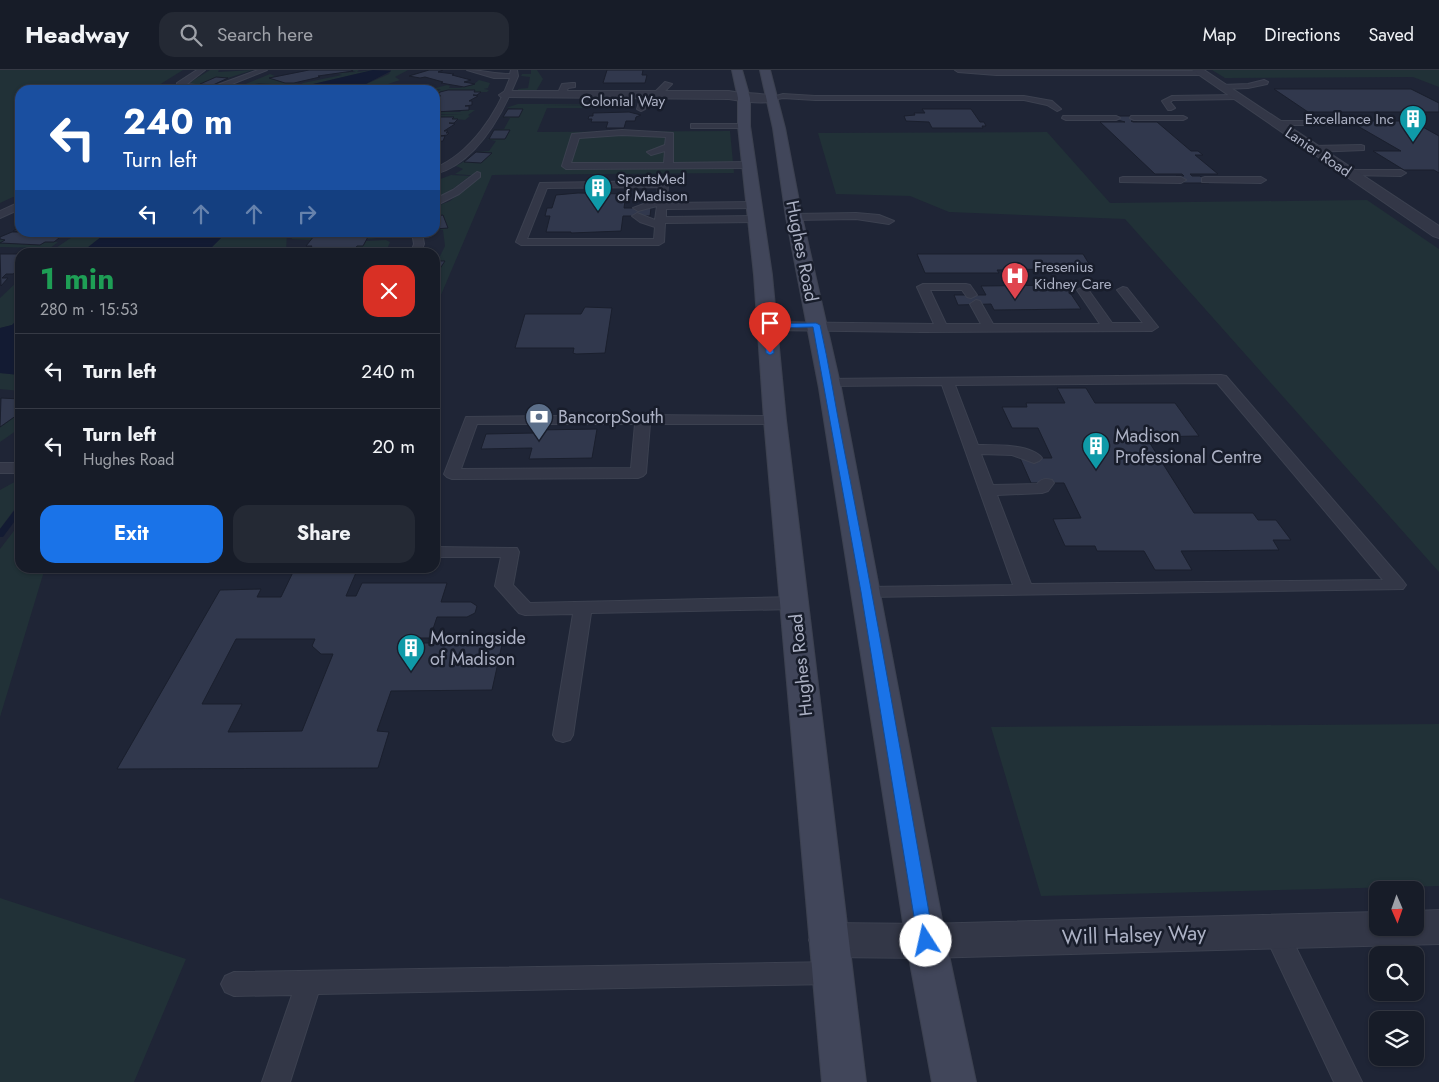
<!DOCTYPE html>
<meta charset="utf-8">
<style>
:root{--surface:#171c28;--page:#242934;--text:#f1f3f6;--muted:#9ea1a8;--line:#363a45;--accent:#1a73e8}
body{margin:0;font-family:Jost,sans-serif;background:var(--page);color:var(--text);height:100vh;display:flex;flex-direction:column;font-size:19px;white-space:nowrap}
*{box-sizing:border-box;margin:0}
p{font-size:16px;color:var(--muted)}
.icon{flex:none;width:28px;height:28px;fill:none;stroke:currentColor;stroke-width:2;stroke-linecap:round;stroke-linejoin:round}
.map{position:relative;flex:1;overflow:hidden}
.sheet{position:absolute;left:15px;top:178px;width:425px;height:325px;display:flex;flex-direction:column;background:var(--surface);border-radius:15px;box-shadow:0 1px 4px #0004,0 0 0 1px var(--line)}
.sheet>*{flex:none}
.guide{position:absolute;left:15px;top:15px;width:425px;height:152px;border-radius:15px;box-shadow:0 1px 4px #0004,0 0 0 1px var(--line);background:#1a4fa0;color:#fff;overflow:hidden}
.needle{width:32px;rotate:178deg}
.buttons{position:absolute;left:1369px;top:811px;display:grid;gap:10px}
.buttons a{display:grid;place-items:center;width:55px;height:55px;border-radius:10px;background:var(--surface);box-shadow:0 1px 4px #0004,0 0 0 1px var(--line);font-size:25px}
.pin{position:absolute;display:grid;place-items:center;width:42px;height:42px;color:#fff;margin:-51px -21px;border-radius:50% 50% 50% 0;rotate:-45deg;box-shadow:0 0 5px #0007}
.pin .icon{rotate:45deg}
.me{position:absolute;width:55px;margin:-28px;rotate:350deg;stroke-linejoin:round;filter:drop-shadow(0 0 4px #0008)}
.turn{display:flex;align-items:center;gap:18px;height:105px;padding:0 25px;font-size:22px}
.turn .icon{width:65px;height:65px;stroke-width:2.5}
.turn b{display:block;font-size:35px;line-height:42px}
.lanes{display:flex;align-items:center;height:48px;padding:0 25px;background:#0003;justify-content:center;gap:25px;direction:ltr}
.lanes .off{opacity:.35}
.round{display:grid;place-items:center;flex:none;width:52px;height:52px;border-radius:15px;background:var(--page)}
.head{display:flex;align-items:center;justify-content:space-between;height:85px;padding:0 25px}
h1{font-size:30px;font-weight:700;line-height:38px;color:#1e9e55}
.primary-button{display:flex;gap:10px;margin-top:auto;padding:10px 25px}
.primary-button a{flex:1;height:58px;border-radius:15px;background:var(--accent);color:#fff;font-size:20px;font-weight:700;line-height:58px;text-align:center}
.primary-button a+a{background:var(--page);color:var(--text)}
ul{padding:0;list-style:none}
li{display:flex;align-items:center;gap:15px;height:75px;padding:0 25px;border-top:1px solid var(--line)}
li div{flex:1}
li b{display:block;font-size:19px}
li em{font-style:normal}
header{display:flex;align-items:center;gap:30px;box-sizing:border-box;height:70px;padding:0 25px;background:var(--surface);border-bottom:1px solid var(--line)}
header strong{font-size:24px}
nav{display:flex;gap:28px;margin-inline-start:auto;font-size:18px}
.search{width:350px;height:45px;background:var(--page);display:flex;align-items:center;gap:12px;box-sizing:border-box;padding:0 18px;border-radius:15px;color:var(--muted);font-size:19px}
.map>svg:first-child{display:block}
.green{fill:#213137}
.water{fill:#131b33}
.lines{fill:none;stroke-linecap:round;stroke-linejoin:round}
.stream{fill:#131b33;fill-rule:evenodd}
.building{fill:#31384d;stroke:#1a1f2d;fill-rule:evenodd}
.lane-casing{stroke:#3c4150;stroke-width:2}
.street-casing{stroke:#3c4150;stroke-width:2}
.secondary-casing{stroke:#3c4150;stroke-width:2}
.lane{fill:#333747;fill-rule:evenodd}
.street{fill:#333747;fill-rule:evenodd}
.secondary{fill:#41465a;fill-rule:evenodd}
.route{fill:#1a73e8;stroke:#114b97}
.labels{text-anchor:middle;stroke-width:5;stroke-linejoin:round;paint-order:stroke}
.far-street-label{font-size:15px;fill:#acb1c4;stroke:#181d2b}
.far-poi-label{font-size:15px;fill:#acb1c4;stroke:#181d2b;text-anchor:start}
.street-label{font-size:18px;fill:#acb1c4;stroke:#181d2b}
.poi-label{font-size:18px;fill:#acb1c4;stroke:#181d2b;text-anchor:start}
.near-street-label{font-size:21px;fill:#acb1c4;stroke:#181d2b}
</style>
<header>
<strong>Headway</strong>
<div class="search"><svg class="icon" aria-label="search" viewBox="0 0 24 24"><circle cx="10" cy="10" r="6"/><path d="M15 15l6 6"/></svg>Search here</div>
<nav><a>Map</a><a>Directions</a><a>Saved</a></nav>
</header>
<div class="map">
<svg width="1439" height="1012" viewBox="0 0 1439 1012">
<rect width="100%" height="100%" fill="#1f2536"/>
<path class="green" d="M 0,0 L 183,0 L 159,15 L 166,20 L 20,20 L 20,128 L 13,127 L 0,133 Z
M 210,0 L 219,0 L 218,2 L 253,0 L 228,8 L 216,7 L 215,14 L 203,16 L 189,13 Z
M 351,0 L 359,0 L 357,2 L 373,0 L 309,15 L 297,20 L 289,20 L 303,13 L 342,5 L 336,3 L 356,2 Z
M 391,0 L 408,0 L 395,7 L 400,10 L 379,17 L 388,20 L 362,20 L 364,15 L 389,4 Z
M 531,0 L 537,0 L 543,9 L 535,23 L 518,21 L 518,19 L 528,18 L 530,7 L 521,6 L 522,4 L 531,4 Z
M 1212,0 L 1439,0 L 1439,17 L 1413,7 L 1225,8 Z
M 270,4 L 275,6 L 271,8 L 299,13 L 293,14 L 294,15 L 289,17 L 283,16 L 285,15 L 243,15 Z
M 479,10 L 490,13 L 488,18 L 484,19 L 489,20 L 487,22 L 474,22 L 475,20 L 438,22 L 436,22 L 441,19 L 428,20 L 447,15 L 450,16 L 449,18 L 462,18 L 461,17 L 473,15 Z
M 518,34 L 633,34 L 544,35 L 635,36 L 629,38 L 547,38 L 537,62 L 730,61 L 734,103 L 492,105 L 435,239 L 435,188 L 439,188 L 445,176 L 443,160 L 435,159 L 448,158 L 443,145 L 435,146 L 435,137 L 450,131 L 481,106 L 455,104 L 463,99 L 456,96 L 465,91 L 481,93 L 492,83 L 475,82 L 489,81 L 496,71 L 486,69 L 505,69 L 510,60 L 492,60 L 504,59 L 510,48 L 501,47 L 518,47 L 522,39 L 506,38 Z
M 462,40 L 475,40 L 468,45 L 470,46 L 465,50 L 435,47 L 435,45 L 463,45 L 435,44 L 435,42 L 460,42 Z
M 1047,62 L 1110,133 L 1367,130 L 1439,179 L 1439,502 L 1125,149 L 949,142 L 910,126 L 836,124 L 818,63 Z
M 451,105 L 470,106 L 446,124 L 435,128 L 435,111 Z
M 320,162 L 387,163 L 389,167 L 367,169 L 369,165 L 314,166 L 311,170 L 292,169 L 291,167 L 294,165 Z
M 78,163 L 106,163 L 82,182 L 50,182 Z
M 226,163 L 287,163 L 286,182 L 207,182 Z
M 0,169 L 5,170 L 1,173 L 40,175 L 45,172 L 58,172 L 50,178 L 0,177 Z
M 386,170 L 390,172 L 386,182 L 359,182 L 361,179 L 355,179 L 357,176 L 363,176 L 366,171 Z
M 20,209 L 20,247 L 12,255 L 0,258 L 0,228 Z
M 0,303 L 20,305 L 20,321 L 0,319 Z
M 20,343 L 20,358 L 0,372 L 0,357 Z
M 20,409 L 19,433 L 0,459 L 0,420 Z
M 20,453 L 20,498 L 45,498 L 0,647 L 0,479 Z
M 1439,654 L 1439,816 L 1041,826 L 991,657 Z
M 0,828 L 186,889 L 134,1012 L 0,1012 Z"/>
<path class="water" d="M 373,0 L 391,1 L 364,15 L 362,20 L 297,20 L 309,15 Z
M 106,163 L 106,162 L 226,163 L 207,182 L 82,182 Z
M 20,247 L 20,305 L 0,303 L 0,258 L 12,255 Z"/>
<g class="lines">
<path class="stream" d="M 17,437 L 20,437 L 20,444 L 3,467 L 0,467 L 0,459 Z"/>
</g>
<path class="building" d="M 309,0 L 351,0 L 353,1 L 318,6 L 320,7 L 294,13 L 285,13 L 269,8 Z
M 429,0 L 443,0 L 438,2 L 454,4 L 452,5 L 471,10 L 464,12 L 475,14 L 464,17 L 441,13 L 443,12 L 425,7 L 420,8 L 409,6 Z
M 607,0 L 643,0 L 642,5 L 647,5 L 645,13 L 603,13 Z
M 216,7 L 228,8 L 213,15 L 200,14 Z
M 259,14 L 286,15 L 283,16 L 289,17 L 281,20 L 240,20 L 247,19 L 243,19 L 251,15 Z
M 1274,19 L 1411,19 L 1439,33 L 1439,42 L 1308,42 Z
M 448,20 L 475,20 L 474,22 L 481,22 L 477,25 L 473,25 L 478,26 L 469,31 L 472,31 L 472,35 L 465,36 L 469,36 L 469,40 L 435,42 L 435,31 L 438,30 L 435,30 L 435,27 L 441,26 L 438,25 L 440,22 Z
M 508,39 L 523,39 L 519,47 L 503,47 Z
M 922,39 L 971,39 L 980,52 L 984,52 L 986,56 L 982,56 L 983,58 L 932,58 L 929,52 L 906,51 L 904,46 L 915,45 L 914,43 L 925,43 Z
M 629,42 L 641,45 L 636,47 L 635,51 L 626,51 L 624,58 L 606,58 L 608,52 L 591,52 L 592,49 L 588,49 L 589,46 L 593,46 L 593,43 Z
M 1113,46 L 1131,46 L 1137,51 L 1131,51 L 1133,52 L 1157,52 L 1191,81 L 1198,81 L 1203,85 L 1195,85 L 1218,104 L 1190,104 L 1192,106 L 1200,106 L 1209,113 L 1184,113 L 1176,106 L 1184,106 L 1182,104 L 1155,104 L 1100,52 L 1125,52 L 1118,50 Z
M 435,47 L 454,47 L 452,49 L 458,49 L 454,53 L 449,53 L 455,54 L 444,61 L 448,61 L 446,63 L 449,63 L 447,65 L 440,66 L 445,66 L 443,71 L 435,72 Z
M 1349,51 L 1412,51 L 1439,66 L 1439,103 L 1434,100 L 1404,100 L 1373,81 L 1401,81 Z
M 494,60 L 510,60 L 505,69 L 489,69 Z
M 476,82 L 492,83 L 481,93 L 464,92 Z
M 578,123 L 626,124 L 624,138 L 651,138 L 650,146 L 623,146 L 621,161 L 571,163 L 571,162 L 546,162 L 550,146 L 545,146 L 547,138 L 552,138 L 556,125 Z
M 443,145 L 448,158 L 435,159 L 435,146 Z
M 19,157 L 20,162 L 69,162 L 59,164 L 64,164 L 54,172 L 45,172 L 40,175 L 0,173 L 5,170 L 0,169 L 0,167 L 12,162 L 18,162 L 20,161 L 13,161 Z
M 369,165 L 363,176 L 357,176 L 355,179 L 361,179 L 359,182 L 302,182 L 303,180 L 309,180 L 312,176 L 306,176 L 314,166 Z
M 0,184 L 20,184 L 20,195 L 17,196 L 20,196 L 20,200 L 13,204 L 6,204 L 2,208 L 8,208 L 1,216 Z
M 917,184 L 1083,184 L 1094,202 L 1048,202 L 1046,199 L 997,200 L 999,203 L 925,203 Z
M 435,191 L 445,191 L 435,206 Z
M 1065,215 L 1081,239 L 994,240 L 991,234 L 958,235 L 954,225 L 986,225 L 981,216 Z
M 585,237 L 612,238 L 605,283 L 576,284 L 573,283 L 574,278 L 515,278 L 525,244 L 581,244 Z
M 1057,318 L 1086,318 L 1095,333 L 1175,333 L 1199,366 L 1146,367 L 1194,443 L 1253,443 L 1258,450 L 1276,450 L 1291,470 L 1273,470 L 1279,480 L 1181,481 L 1192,500 L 1155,500 L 1144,481 L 1097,481 L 1095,476 L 1065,476 L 1053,449 L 1081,448 L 1064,413 L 1031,413 L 1020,388 L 1052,388 L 1038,358 L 1012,358 L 1002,337 L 1027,337 L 1026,333 L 1065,333 Z
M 1,328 L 20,329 L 20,343 L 0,357 Z
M 597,359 L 592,388 L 529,389 L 532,378 L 481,379 L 486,364 L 535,363 L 536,360 Z
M 295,498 L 358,498 L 346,526 L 356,526 L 362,513 L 447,513 L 441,532 L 471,532 L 477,536 L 475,543 L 467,547 L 437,547 L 430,568 L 408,568 L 406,573 L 468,573 L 469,570 L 503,570 L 492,620 L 391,621 L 377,661 L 389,662 L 378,698 L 117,699 L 220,520 L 261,519 L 257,527 L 281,527 ZM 236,569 L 315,569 L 312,576 L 321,584 L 333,584 L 302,661 L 228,662 L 242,634 L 202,634 Z"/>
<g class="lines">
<defs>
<path id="lane" d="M 197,0 L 205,0 L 187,14 L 212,17 L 258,0 L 267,0 L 217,20 L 177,17 L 177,13 Z
M 467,0 C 481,0 495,4 510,4 L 511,0 L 517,0 L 518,6 C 503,43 477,93 435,104 L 435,98 C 471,83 497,43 510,8 L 494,8 Z
M 955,0 L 1202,1 L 1206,3 L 1202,5 L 996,5 L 958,2 Z
M 1264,10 L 1268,12 L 1267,14 L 1248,18 L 1222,19 L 1218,17 L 1222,15 L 1248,14 Z
M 665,12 L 672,14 L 663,23 L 662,27 L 656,27 L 655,22 Z
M 572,13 L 575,13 L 575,17 L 568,18 L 564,27 L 558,27 L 557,25 L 562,14 Z
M 783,24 L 815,26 L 1024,26 L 1052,31 L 1061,39 L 1057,41 L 1047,35 L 1024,30 L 815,30 L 783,28 L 773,30 L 769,28 Z
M 1236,25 L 1239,25 L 1239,29 L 1173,30 L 1170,32 L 1175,38 L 1171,40 L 1168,40 L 1162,31 L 1172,26 Z
M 640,29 L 647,31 L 645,39 L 641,41 L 637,39 Z
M 1063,46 L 1116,46 L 1120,48 L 1116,50 L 1066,50 L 1062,48 Z
M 1131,46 L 1183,46 L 1187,48 L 1183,50 L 1134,50 L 1130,48 Z
M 1272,51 L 1329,51 L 1333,53 L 1329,55 L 1272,55 Z
M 691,54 L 744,54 L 748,56 L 744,58 L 691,58 Z
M 622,60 L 673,63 L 673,93 L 749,92 L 753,95 L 749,98 L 566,99 L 562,96 L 572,64 ZM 622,65 L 666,67 L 665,75 L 647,82 L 651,85 L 665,81 L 664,93 L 571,93 L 579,68 Z
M 1361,75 L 1364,76 L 1364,80 L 1313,82 L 1309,79 L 1313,76 Z
M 1350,100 L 1401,100 L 1406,103 L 1401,106 L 1347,105 L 1345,103 Z
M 477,102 L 480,103 L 480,107 L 459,124 L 435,136 L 435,129 L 453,120 Z
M 1123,107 L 1181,107 L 1186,110 L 1181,113 L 1120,112 L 1120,108 Z
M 1205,107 L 1261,107 L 1266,110 L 1261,113 L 1202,112 L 1202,108 Z
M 663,111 L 668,114 L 667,133 L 755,132 L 760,135 L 755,138 L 666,139 L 666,147 L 756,146 L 761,149 L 756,152 L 665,153 L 664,172 L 659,175 L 521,175 L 516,172 L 540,113 ZM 658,117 L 657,129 L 633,138 L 638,141 L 657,136 L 655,150 L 637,143 L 632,146 L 640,152 L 655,157 L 654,169 L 527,169 L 547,118 Z
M 20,132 L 20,139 L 0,148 L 0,141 Z
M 856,143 L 879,145 L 894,151 L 889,154 L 856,149 L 794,150 L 789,147 L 794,144 Z
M 412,162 L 422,162 L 424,174 L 421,182 L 411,182 L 414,174 Z
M 923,214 L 966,214 L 970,215 L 977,225 L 971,228 L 967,227 L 962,220 L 930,220 L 946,254 L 981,254 L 970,234 L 976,230 L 980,231 L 993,254 L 1100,254 L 1077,220 L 1083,217 L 1087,218 L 1112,253 L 1143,253 L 1117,220 L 1123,217 L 1127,218 L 1158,257 L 1152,261 L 922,262 L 768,260 L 762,256 L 768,252 L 934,254 L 917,217 Z
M 1221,305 L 1226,306 L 1403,511 L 1406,515 L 1403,519 L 867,527 L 861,526 L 858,522 L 861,518 L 867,517 L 1013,515 L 942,315 L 829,316 L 822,312 L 824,309 ZM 1217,313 L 1383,510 L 1031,514 L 997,425 L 1042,423 L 1048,421 L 1054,413 L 1052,410 C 1045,408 1041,409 1037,414 L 993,415 L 981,384 L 1012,385 L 1034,393 L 1039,391 L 1042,388 C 1031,374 994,375 978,375 L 955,315 Z
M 643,345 L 775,346 L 780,347 L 782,350 L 780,353 L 775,354 L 650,354 L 646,403 L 643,406 L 638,408 L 452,409 L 447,407 L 444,404 L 466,347 ZM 477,354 L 635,354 L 631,398 L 461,399 Z
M 0,393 L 20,393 L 20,403 L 0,403 Z
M 435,477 L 517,478 L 519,482 L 513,515 L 530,533 L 794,527 L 800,529 L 803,533 L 800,537 L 794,539 L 591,543 L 573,665 L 570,670 L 563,672 L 556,670 L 553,665 L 573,544 L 525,545 L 519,543 L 495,516 L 501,487 L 435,487 Z
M 1275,850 L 1284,853 L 1362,1012 L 1334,1012 L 1263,861 L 1266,853 Z
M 832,892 L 841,895 L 845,903 L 841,911 L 832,914 L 318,924 L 290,1012 L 262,1012 L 292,925 L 234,926 L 225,922 L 221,914 L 225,906 L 234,902 Z"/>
<path id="street" d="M 1192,0 L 1204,0 L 1439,156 L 1439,168 L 1433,166 Z
M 505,21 L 729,21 C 740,24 774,23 779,28 C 771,36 740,31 729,29 L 501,27 L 499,25 Z
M 1439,840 L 1439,874 L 926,888 L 829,887 L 815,882 L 809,870 L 815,858 L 829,853 L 926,854 L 1378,842 L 1378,858 L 1415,858 L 1415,841 Z"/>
<path id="secondary" d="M 732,0 L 742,0 L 750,28 L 750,56 L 772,205 L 786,350 L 866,1012 L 822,1012 L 764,350 L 754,205 L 738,56 L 738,28 Z
M 760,0 L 770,0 L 785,58 L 802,147 L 841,318 L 946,871 L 976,1012 L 932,1012 L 906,871 L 819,318 L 786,147 L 773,58 Z"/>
</defs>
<use href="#lane" class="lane-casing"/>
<use href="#street" class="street-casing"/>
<use href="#secondary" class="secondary-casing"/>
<use href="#lane" class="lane"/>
<use href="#street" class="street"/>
<use href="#secondary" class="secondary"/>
</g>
<path class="route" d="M 816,253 L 820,255 C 829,294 835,334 843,374 C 876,539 905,705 934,871 L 932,876 L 926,878 L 920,876 L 918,871 L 861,522 L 813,257 L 772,258 L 774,283 L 770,285 L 766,283 L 765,254 Z"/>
<defs>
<symbol id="building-pin" viewBox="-11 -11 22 30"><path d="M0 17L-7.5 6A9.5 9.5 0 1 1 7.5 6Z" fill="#0f9aa8" stroke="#181d2b"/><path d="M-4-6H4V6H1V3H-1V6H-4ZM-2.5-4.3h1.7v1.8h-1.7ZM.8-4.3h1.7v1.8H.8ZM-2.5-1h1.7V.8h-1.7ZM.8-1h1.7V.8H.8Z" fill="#fff"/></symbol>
<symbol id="hospital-pin" viewBox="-11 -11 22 30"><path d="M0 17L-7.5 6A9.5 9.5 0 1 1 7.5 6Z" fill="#e0444e" stroke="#181d2b"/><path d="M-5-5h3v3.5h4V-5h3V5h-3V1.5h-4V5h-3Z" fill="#fff"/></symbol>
<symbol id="bank-pin" viewBox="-11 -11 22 30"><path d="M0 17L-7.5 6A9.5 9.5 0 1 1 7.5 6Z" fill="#5c6f8a" stroke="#181d2b"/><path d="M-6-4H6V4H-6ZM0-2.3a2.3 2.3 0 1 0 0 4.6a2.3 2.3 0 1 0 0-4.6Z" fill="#fff"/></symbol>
</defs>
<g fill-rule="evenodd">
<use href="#building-pin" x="1397" y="33" width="32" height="43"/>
<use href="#building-pin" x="582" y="102" width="32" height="43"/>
<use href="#hospital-pin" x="999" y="190" width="32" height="43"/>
<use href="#bank-pin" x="523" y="331" width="32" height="43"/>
<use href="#building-pin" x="1080" y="360" width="32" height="43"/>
<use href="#building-pin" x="395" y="562" width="32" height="43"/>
</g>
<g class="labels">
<g class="far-street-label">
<text x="623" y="36">Colonial Way</text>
<text transform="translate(1318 82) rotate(34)" y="5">Lanier Road</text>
</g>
<g class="far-poi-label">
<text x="1394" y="54" text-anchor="end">Excellance Inc</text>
<text x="617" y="114">SportsMed<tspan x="617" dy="17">of Madison</tspan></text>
<text x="1034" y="202">Fresenius<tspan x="1034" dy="17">Kidney Care</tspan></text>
</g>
<g class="street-label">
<text transform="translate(802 181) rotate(79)" y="6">Hughes Road</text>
<text transform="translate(801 595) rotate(-96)" y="6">Hughes Road</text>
</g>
<g class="poi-label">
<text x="558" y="353">BancorpSouth</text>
<text x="1115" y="372">Madison<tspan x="1115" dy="21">Professional Centre</tspan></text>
<text x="430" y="574">Morningside<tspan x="430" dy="21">of Madison</tspan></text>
</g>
<g class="near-street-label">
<text transform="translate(1134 865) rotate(-2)" y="7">Will Halsey Way</text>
</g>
</g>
</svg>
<div class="buttons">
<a><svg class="needle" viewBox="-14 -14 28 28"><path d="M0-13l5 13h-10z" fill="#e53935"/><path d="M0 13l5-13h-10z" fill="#9ea1a8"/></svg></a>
<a><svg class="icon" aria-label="search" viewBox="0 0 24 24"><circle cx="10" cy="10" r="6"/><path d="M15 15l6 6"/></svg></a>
<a><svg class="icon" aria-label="layers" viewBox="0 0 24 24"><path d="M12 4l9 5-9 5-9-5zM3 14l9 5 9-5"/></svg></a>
</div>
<div class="pin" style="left:770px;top:283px;background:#d93025"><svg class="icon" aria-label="arrive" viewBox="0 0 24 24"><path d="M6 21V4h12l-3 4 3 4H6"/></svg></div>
<svg class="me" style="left:926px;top:871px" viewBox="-20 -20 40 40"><circle r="19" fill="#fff"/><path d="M0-13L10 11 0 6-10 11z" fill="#1a73e8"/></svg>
<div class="guide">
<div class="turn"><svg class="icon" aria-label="left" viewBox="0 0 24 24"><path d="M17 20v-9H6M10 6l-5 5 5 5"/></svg><div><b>240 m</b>Turn left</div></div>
<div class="lanes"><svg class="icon" aria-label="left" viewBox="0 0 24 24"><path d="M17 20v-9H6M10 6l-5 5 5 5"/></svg><svg class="icon off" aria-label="ahead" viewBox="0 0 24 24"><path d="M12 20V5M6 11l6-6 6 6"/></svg><svg class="icon off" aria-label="ahead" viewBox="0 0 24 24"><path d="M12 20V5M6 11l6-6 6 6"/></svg><svg class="icon off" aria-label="right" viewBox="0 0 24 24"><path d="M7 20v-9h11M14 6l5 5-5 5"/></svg></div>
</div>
<section class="sheet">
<div class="head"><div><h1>1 min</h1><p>280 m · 15:53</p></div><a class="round" style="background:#d93025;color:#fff"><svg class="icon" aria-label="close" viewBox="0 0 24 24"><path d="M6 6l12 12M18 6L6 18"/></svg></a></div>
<ul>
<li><svg class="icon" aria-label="left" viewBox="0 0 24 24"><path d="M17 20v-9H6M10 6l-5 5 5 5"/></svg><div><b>Turn left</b></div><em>240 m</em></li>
<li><svg class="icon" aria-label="left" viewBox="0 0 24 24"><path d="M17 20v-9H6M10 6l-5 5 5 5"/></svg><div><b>Turn left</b><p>Hughes Road</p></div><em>20 m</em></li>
</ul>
<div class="primary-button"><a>Exit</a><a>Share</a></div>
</section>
</div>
